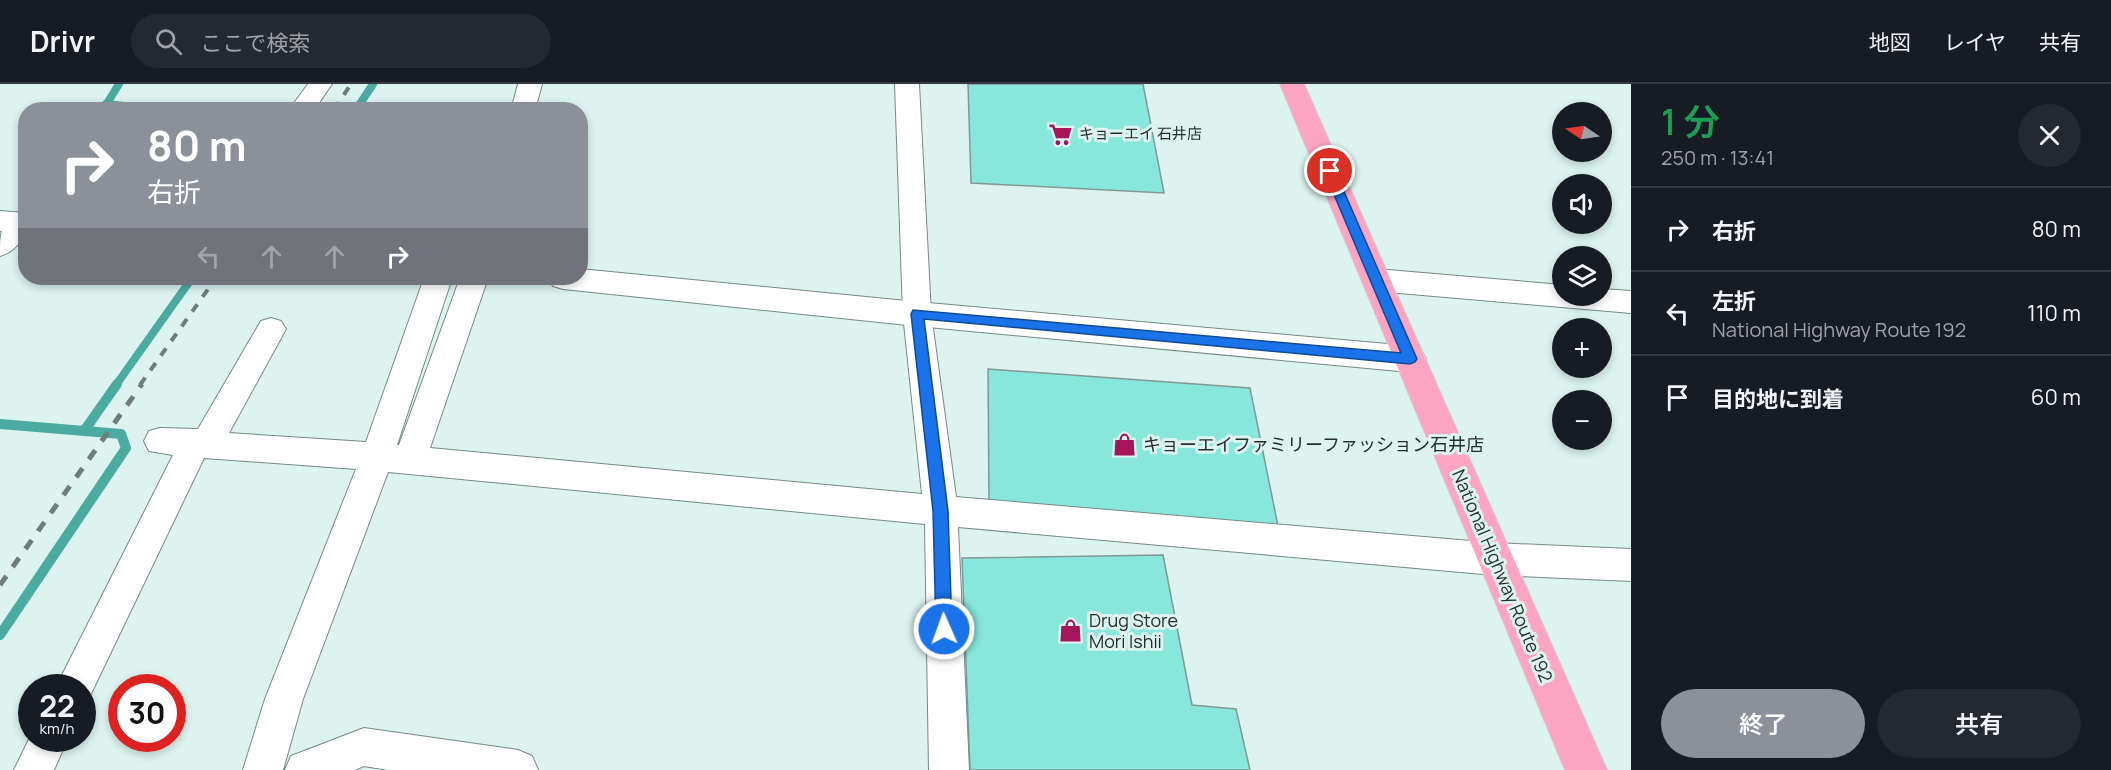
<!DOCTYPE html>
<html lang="ja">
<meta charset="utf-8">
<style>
:root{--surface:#171b24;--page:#242831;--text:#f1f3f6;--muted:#9ea1a6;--line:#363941;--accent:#8c9099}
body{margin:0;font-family:Manrope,"Noto Sans JP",sans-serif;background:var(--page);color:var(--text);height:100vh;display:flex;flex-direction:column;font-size:22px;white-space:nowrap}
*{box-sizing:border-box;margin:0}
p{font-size:20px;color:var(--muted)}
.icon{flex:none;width:33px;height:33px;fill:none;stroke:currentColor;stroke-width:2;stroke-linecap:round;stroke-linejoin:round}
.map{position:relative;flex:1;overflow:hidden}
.details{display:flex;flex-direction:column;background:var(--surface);width:480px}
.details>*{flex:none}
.banner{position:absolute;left:18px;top:18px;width:570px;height:183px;border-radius:24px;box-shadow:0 3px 9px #0003;background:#8c9099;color:#fff;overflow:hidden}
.needle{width:39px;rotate:283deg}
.tools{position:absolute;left:1552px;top:18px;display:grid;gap:12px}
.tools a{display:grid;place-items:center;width:60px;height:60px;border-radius:50%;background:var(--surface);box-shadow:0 3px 9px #0003;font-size:30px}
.speed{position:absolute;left:18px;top:590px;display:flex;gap:12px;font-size:30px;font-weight:700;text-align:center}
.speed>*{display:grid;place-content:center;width:78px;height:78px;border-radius:50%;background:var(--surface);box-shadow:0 3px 9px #0003;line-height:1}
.speed small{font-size:15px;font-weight:400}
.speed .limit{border:9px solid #d22;background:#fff;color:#111}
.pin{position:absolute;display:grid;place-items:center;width:51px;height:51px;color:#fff;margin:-26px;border:3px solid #fff;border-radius:50%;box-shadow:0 2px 6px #0007}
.me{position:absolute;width:66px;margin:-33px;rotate:358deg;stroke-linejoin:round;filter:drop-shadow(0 0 4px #0008)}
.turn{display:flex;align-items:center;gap:21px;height:126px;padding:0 30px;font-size:27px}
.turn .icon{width:78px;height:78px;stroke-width:2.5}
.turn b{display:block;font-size:42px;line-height:51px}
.lanes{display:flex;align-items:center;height:57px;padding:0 30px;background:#0003;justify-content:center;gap:30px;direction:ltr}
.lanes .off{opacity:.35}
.round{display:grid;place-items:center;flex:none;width:63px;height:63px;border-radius:32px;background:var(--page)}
.headline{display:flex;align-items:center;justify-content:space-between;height:102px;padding:0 30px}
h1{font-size:36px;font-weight:600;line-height:45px;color:#1e9e55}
.action{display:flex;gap:12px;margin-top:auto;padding:12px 30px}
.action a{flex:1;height:69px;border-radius:36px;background:var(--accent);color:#fff;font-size:24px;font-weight:600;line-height:69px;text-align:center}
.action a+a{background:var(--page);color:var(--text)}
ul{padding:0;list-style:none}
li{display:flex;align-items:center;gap:18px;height:84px;padding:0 30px;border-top:2px solid var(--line)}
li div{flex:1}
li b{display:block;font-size:22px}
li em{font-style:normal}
header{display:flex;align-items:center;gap:36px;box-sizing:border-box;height:84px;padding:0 30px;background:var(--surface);border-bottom:2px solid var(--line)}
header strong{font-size:28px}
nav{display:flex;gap:33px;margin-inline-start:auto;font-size:21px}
.search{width:420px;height:54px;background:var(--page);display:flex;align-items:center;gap:15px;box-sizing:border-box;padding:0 21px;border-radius:33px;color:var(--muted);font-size:22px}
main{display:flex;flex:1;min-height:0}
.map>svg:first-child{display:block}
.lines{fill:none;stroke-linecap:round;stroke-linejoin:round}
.stream-far1{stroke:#4baba0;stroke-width:8}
.stream{stroke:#4baba0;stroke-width:10}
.building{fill:#88e7db;stroke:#839895;stroke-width:1.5}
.minor-casing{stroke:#758a87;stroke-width:2}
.tertiary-casing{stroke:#758a87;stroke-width:2}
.trunk-casing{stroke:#cfd1d1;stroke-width:2}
.minor{fill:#fff;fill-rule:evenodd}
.tertiary{fill:#fff;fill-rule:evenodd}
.trunk{fill:#fca4c2;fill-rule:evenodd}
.rail-far1{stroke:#6f7d7a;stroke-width:4;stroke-dasharray:9 9;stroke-linecap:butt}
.rail{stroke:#6f7d7a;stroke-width:5;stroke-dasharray:11 11;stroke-linecap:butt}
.route{fill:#1a73e8;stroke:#114b97;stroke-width:1.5}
.labels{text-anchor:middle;stroke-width:6;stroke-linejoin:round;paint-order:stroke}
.far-poi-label{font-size:15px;fill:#252e2c;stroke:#dcf3ef;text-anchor:start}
.poi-label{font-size:18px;fill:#252e2c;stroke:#dcf3ef;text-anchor:start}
.street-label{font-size:18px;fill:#252e2c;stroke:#dcf3ef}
</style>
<header>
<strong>Drivr</strong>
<div class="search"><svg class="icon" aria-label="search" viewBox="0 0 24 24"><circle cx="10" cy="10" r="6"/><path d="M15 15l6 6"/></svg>ここで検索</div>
<nav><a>地図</a><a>レイヤ</a><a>共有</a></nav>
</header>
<main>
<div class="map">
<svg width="1631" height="686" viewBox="0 0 1631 686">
<rect width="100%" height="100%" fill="#dcf3ef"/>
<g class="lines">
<path class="stream-far1" d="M 106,20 L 160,26
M 103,26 L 119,0
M 356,26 L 373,0
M 116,301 L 192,194"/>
<path class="stream" d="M 0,340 L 121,350 L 126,364 L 0,551
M 84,347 L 117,300"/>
</g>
<path class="building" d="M 968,0 L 1143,0 L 1164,109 L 971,99 Z
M 988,285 L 1250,304 L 1278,442 L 989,419 Z
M 1163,471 L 1192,621 L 1236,625 L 1250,686 L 970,686 L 962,474 Z"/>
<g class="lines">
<defs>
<path id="minor" d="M 308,0 L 332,0 L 314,26 L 289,26 Z
M 518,0 L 542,0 L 535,26 L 511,26 Z
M 895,0 L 919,0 L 931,230 L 956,413 L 1494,459 L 1631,465 L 1631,497 L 1494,491 L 958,443 L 969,686 L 929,686 L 925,440 L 388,388 L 303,615 L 283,686 L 243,686 L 265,615 L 356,385 L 204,374 L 88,616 L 82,618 L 82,603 L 56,603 L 173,371 L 149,367 L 144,357 L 149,347 L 160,344 L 198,345 L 261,237 L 271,234 L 281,237 L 286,245 L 229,349 L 366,358 L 424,194 L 452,194 L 397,361 L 399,361 L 460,194 L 488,194 L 430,364 L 922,410 L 903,230 Z
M 18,129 L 26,132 C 26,150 20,166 0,172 C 0,153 0,136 18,129 Z
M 1376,185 L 1563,201 L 1563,212 L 1602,212 L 1602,205 L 1631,207 L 1631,229 L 1376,207 L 1366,203 L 1362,196 L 1366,189 Z
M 364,644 L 518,666 L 532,672 L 538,686 L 388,686 L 364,682 L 355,686 L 285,686 L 291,672 Z
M 32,649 L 32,654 L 68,654 L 54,686 L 14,686 Z"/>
<path id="tertiary" d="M 0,127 L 26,129 L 26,149 L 0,147 Z
M 580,185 L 917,218 L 1410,262 L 1421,266 L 1426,275 L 1421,284 L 1410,288 L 917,242 L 563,205 L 553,202 L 548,194 L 580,194 Z"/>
<path id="trunk" d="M 1280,0 L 1304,0 L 1607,686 L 1565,686 Z"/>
</defs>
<use href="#minor" class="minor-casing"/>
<use href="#tertiary" class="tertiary-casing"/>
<use href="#trunk" class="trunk-casing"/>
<use href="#minor" class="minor"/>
<use href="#tertiary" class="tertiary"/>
<use href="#trunk" class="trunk"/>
<path class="rail-far1" d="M 334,26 L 351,0
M 140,301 L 216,194"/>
<path class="rail" d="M 0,501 L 142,300"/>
</g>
<path class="route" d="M 1330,83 L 1335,87 L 1417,275 L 1415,278 L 1410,280 L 924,235 L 948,427 L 952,545 L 950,550 L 944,552 L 939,550 L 936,545 L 933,427 L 911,230 L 913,226 L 1401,269 L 1324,87 Z"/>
<defs>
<symbol id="supermarket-bare" viewBox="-9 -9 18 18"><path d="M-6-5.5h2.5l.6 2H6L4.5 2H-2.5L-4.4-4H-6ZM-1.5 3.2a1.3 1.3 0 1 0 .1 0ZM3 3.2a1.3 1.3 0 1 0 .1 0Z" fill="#a41659" stroke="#dcf3ef" stroke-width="2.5" paint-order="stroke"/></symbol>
<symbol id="shop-bare" viewBox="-9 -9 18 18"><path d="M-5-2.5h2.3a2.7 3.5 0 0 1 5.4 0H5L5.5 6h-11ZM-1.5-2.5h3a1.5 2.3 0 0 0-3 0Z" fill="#a41659" stroke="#dcf3ef" stroke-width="2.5" paint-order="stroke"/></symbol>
</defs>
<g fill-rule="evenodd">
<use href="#supermarket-bare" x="1044" y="34" width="33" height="33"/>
<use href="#shop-bare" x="1108" y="344" width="33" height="33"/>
<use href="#shop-bare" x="1054" y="530" width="33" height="33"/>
</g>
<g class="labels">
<g class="far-poi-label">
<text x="1079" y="55">キョーエイ 石井店</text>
</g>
<g class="poi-label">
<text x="1143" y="367">キョーエイファミリーファッション石井店</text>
<text x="1089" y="543">Drug Store<tspan x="1089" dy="21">Mori Ishii</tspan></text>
</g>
<g class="street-label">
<text transform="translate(1502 492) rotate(67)" y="6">National Highway Route 192</text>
</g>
</g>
</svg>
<div class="tools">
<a><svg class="needle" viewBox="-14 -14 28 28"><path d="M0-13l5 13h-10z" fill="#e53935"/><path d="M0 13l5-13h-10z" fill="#9ea1a6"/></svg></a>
<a><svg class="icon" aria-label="sound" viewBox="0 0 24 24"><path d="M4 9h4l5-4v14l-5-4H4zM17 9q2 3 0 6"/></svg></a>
<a><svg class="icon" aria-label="layers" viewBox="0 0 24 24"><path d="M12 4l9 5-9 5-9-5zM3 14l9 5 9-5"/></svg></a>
<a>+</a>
<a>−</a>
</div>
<div class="speed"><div>22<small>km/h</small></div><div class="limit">30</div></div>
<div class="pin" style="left:1330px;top:87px;background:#d93025"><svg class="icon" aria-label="arrive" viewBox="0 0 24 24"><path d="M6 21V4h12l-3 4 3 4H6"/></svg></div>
<svg class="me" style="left:944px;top:545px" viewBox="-20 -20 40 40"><circle r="17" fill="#1a73e8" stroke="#fff" stroke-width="3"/><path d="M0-11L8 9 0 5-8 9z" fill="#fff"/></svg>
<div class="banner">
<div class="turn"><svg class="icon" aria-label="right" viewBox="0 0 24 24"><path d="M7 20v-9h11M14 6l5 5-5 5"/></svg><div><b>80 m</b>右折</div></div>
<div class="lanes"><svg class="icon off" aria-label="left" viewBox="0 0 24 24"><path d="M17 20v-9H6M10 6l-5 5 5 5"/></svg><svg class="icon off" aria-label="ahead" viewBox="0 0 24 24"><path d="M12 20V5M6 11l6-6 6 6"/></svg><svg class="icon off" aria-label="ahead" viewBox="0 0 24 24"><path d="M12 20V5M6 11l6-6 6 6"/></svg><svg class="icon" aria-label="right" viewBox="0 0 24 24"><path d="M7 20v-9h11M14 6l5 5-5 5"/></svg></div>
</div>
</div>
<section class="details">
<div class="headline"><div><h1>1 分</h1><p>250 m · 13:41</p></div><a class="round"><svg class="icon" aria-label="close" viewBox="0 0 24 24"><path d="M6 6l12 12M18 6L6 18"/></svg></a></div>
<ul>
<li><svg class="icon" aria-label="right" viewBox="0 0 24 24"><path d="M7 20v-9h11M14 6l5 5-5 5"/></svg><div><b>右折</b></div><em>80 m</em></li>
<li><svg class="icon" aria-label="left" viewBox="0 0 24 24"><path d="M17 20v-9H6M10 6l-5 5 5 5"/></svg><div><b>左折</b><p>National Highway Route 192</p></div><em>110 m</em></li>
<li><svg class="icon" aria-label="arrive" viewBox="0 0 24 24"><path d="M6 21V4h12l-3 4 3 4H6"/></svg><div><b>目的地に到着</b></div><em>60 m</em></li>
</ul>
<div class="action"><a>終了</a><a>共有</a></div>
</section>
</main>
